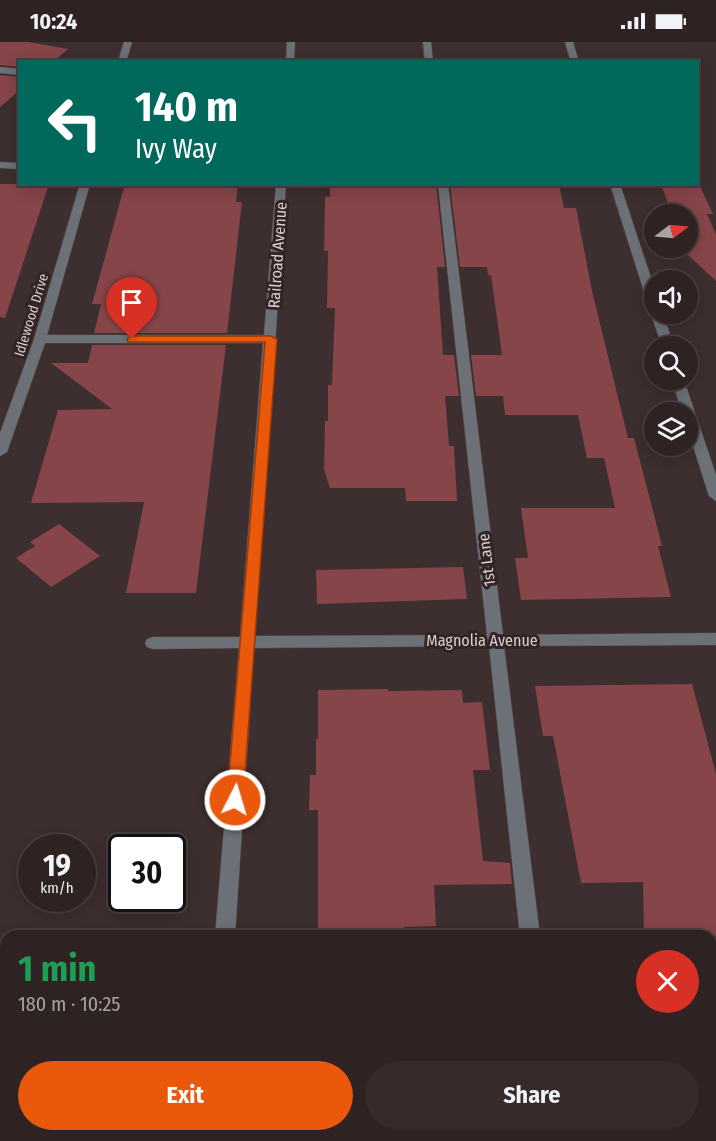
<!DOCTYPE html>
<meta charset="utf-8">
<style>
:root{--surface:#2e2223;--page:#362a2b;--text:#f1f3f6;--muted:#a7a4a6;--line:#493f41;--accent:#ea580c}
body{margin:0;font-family:"Fira Sans Condensed",sans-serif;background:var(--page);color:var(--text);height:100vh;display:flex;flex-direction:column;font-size:22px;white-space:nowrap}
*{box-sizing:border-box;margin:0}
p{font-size:20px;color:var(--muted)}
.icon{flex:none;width:33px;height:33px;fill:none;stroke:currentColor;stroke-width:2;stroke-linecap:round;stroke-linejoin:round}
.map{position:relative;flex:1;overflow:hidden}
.side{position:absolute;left:0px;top:888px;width:717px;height:212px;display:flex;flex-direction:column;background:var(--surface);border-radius:18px 18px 0 0;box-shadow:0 3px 15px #0003,0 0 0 2px var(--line)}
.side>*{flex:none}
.banner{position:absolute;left:18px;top:18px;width:681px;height:126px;border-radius:0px;box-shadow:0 3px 15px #0003,0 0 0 2px var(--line);background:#00695c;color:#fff;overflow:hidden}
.needle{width:39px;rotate:74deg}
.buttons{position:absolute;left:644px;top:162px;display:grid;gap:12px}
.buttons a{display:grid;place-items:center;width:54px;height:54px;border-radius:50%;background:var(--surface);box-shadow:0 3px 15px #0003,0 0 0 2px var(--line);font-size:30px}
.speed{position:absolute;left:18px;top:792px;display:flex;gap:12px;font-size:30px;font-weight:700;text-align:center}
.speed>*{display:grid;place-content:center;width:78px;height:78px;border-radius:50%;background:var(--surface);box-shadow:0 3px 15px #0003,0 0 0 2px var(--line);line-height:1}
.speed small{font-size:15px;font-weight:400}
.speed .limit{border:3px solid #111;border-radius:9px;background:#fff;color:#111}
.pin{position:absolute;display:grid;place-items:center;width:51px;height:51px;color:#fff;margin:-62px -26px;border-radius:50% 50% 50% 0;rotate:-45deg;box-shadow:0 0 6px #0007}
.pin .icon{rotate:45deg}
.me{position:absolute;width:66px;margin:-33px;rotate:5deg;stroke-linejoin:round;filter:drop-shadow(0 0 4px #0008)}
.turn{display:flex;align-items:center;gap:21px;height:126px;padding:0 18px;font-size:27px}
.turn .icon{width:78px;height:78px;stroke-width:2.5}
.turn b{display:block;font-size:42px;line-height:51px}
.round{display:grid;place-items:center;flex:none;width:63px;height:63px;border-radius:32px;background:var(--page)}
.head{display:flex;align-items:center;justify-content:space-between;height:102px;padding:0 18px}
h1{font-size:36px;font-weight:700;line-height:45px;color:#1e9e55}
.cta{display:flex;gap:12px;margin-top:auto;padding:12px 18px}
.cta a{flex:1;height:69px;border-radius:36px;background:var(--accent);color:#fff;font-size:24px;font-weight:700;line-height:69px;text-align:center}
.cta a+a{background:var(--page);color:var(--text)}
.status{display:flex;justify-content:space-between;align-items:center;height:42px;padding:0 30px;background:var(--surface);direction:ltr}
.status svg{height:16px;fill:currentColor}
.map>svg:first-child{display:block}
.building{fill:#864549}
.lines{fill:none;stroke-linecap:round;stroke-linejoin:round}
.minor-casing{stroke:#594b4c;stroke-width:1}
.minor{fill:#6b7176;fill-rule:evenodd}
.route{fill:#ea580c;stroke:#983908;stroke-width:1.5}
.labels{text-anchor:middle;stroke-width:6;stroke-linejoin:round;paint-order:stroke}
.far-street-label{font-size:14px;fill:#d9cfcf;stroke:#332525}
.street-label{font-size:16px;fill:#d9cfcf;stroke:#332525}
</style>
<div class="status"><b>10:24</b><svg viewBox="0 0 49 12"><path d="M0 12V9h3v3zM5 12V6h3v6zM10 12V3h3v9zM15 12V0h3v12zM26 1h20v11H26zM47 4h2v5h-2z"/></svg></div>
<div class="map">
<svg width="716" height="1099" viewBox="0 0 716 1099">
<rect width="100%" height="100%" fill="#3d2e2f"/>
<path class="building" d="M 0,0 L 28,0 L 68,7 L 53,20 L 20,20 L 20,25 L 0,23 Z
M 0,33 L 20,35 L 20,48 L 0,65 Z
M 0,142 L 49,142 L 5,276 L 0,275 Z
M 125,142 L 238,142 L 236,160 L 242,160 L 227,291 L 94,291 L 101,262 L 92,262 Z
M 330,142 L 436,142 L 445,225 L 437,225 L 443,313 L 454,313 L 459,354 L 445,354 L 449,404 L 454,404 L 457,459 L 406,459 L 405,446 L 330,446 L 324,428 L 325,379 L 328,379 L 328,343 L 332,343 L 335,266 L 327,266 L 328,209 L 324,209 L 325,155 L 330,155 Z
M 450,142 L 559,142 L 564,166 L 576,166 L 592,249 L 628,396 L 634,396 L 652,465 L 662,504 L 658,504 L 671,555 L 521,558 L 515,516 L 528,516 L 521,466 L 615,466 L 604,416 L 587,416 L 578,373 L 505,373 L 503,354 L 476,354 L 471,313 L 502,313 L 491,233 L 488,233 L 487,225 L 460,225 Z
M 661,142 L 699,142 L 713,172 L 707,172 L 716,192 L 716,239 L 687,212 L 687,172 L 672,172 Z
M 92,303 L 226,303 L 196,551 L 126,551 L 144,460 L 31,461 L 58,368 L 112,367 L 51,321 L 88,321 Z
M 59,482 L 100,514 L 51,545 L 16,516 L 35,504 L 30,500 Z
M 463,525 L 467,557 L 317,562 L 316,528 Z
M 692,642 L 716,732 L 716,894 L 644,894 L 643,840 L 581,841 L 553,694 L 543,694 L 535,644 Z
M 388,647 L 388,649 L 462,648 L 463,661 L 482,660 L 490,728 L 473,728 L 483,819 L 510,821 L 512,842 L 434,843 L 436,884 L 404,885 L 405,894 L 318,894 L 318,768 L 309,768 L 310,733 L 316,733 L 316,697 L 318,697 L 318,648 Z"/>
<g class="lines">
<defs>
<path id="minor" d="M 124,0 L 132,0 L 126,20 L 118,20 Z
M 287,0 L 295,0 L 294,20 L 286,20 Z
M 423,0 L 431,0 L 433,20 L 425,20 Z
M 565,0 L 573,0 L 579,20 L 571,20 Z
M 0,25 L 20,27 L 20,33 L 0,31 Z
M 0,120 L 20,121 L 20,127 L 0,126 Z
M 80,142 L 90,142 L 47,293 L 264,293 L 276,142 L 286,142 L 255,594 L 487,593 L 438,142 L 448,142 L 503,593 L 716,591 L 716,603 L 504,604 L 540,894 L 520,894 L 489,604 L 254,606 L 235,894 L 215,894 L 239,606 L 153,607 L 147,605 L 145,601 L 147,597 L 153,595 L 240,595 L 263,301 L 45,301 L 7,410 L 0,414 L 0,391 L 34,297 Z
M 610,142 L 620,142 L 654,245 L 654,265 L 648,262 Z
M 654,269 L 654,272 L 663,272 L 674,304 L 662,304 L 651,272 Z
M 672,338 L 684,338 L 716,433 L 716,459 L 709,454 L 687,385 L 687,370 L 682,370 Z
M 198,1094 L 220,1094 L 220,1099 L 198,1099 Z
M 542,1094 L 564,1094 L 565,1099 L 543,1099 Z"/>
</defs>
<use href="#minor" class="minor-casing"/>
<use href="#minor" class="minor"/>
</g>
<path class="route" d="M 132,294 L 271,294 L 277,297 L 243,758 L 241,763 L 235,765 L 230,763 L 227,758 L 265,300 L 128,300 L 127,297 Z"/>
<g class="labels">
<g class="far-street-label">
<text transform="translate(31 273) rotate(-73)" y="5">Idlewood Drive</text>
</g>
<g class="street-label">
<text transform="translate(277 213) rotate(-86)" y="6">Railroad Avenue</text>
<text transform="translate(486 518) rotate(-97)" y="6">1st Lane</text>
<text x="482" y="604">Magnolia Avenue</text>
</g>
</g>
</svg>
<div class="buttons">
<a><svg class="needle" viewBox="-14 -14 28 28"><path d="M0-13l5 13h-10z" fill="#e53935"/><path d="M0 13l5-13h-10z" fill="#a7a4a6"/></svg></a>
<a><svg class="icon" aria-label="sound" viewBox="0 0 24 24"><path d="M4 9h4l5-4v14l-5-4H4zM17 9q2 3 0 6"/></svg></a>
<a><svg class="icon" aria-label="search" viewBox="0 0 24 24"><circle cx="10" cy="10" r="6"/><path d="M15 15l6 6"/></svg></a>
<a><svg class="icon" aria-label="layers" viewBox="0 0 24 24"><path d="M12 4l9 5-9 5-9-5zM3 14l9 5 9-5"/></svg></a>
</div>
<div class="speed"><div>19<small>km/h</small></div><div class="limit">30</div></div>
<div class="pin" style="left:132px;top:297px;background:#d93025"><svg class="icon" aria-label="arrive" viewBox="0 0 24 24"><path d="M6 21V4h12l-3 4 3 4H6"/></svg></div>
<svg class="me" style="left:235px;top:758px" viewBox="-20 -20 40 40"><circle r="17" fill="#ea580c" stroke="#fff" stroke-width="3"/><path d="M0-11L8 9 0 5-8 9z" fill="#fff"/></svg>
<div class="banner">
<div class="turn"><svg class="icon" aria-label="left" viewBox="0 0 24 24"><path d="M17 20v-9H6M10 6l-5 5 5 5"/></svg><div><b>140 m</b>Ivy Way</div></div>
</div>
<section class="side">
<div class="head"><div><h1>1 min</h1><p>180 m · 10:25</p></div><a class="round" style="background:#d93025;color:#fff"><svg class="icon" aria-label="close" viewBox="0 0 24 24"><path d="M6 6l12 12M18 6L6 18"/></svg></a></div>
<div class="cta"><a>Exit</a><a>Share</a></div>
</section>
</div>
